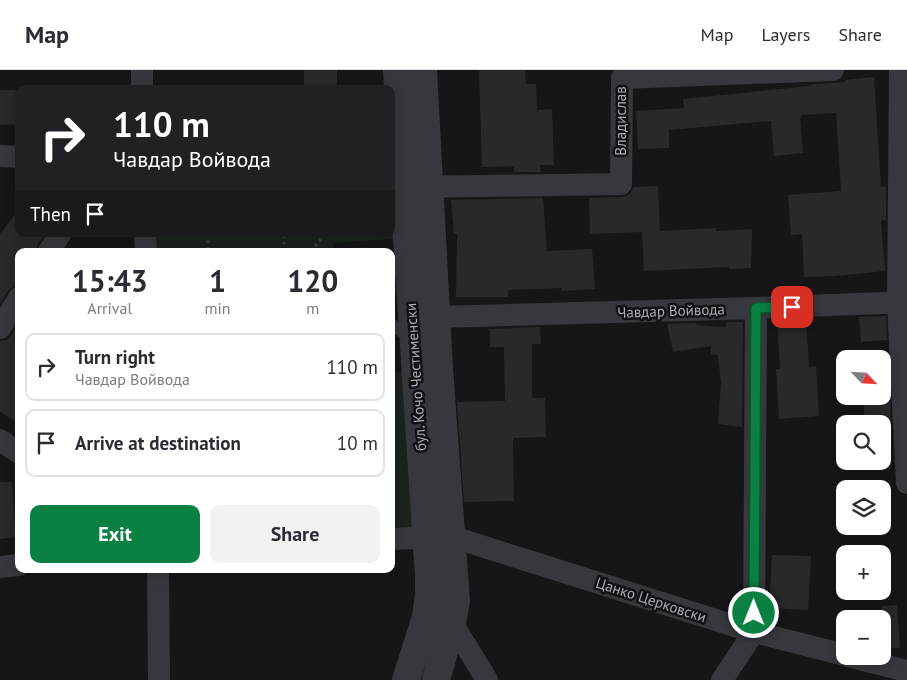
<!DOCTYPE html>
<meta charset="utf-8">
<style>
:root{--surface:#fff;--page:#f2f2f3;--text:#2b2b33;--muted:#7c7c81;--line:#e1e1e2;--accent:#0b8043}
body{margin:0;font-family:"PT Sans",sans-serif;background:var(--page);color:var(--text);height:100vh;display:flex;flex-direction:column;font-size:19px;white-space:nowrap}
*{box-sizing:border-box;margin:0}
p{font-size:16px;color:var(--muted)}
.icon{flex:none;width:28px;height:28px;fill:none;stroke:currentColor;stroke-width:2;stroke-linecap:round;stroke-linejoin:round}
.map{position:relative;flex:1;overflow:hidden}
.side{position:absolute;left:15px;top:178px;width:380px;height:325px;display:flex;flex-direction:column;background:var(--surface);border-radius:10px;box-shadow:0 2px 12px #0003}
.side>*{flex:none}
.top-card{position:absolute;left:15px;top:15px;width:380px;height:152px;border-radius:10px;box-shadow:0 2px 12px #0003;background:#202124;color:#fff;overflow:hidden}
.needle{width:32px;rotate:115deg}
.buttons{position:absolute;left:836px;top:280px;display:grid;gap:10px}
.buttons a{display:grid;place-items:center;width:55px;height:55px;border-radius:10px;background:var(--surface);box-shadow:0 2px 12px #0003;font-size:25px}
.pin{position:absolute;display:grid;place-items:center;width:42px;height:42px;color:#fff;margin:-21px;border-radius:10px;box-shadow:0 2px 8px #0006}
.me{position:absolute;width:55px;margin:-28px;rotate:0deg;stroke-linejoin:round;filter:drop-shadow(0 0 4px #0008)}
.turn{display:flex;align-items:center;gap:18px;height:105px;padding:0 15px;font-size:22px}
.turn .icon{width:65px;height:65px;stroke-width:2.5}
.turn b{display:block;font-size:35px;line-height:42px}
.then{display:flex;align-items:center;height:48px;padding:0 15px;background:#0003;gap:10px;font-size:19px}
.eta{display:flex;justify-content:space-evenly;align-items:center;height:85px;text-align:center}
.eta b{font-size:30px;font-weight:700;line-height:35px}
.action{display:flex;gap:10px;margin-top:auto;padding:10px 15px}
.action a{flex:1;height:58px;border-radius:10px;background:var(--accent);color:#fff;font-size:20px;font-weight:700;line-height:58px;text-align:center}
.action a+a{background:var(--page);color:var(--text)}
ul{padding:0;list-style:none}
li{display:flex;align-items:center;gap:15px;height:68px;margin:0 10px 8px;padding:0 5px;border:2px solid var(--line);border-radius:10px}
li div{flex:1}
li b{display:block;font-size:19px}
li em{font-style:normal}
header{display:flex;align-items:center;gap:30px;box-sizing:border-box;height:70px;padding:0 25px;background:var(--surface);border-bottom:1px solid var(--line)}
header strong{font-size:24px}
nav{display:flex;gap:28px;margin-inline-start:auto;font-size:18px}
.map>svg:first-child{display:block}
.green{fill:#1c231d}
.building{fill:#29292c}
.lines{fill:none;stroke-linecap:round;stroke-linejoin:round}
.path{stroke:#3d3f44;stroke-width:3;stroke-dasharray:2.5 4;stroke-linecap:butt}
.service{stroke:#37383d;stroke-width:11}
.minor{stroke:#37383d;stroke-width:22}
.tertiary{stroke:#37383d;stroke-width:28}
.route-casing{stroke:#07532c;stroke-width:12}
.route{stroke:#0b8043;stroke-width:9}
.labels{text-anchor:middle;stroke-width:5;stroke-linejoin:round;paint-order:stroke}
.street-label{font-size:15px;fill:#a8adb8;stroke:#111113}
</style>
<header>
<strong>Map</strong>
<nav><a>Map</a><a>Layers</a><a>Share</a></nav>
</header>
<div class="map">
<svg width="907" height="610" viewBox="0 0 907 610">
<rect width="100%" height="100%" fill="#161618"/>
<path class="green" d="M 391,116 L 407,168 L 333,173 L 333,181 L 146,181 L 145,164 L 391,164 Z
M 416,301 L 427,468 L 391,469 L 391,303 Z"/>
<path class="building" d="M 304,0 L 337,0 L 337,19 L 304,19 Z
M 479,0 L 525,0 L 526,14 L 536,14 L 537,40 L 552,39 L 554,95 L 540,95 L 541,102 L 514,102 L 514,96 L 482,97 Z
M 874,7 L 881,117 L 886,116 L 886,150 L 881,151 L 885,201 L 835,206 L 804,207 L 802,164 L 791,165 L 788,125 L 841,121 L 836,43 L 801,45 L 801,47 L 800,47 L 803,83 L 774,86 L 771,51 L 669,60 L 669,78 L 638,79 L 636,41 L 684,38 L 683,29 L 809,16 L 809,15 L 845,12 L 845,10 Z
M 0,20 L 19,20 L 19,54 L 0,55 Z
M 658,116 L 660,161 L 716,158 L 716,161 L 752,159 L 751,198 L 729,199 L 729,197 L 644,201 L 642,162 L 590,164 L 589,128 L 622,127 L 628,125 L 632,121 L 634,117 Z
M 543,128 L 547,181 L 592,179 L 595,219 L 562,221 L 562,218 L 508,220 L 508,227 L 456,227 L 457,164 L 454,164 L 451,130 Z
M 19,139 L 19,164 L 45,164 L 38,174 L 36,181 L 19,181 L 19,215 L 13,217 L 8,221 L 0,233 L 0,164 Z
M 886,246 L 887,270 L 861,272 L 859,247 Z
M 806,249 L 809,297 L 816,296 L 819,346 L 779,349 L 776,299 L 780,299 L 777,250 Z
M 726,252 L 743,252 L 742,357 L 718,354 L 721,313 L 718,285 L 711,284 L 711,276 L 673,282 L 667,254 L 696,253 L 696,255 L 726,257 Z
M 19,253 L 19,353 L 0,342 L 0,271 L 6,270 L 11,265 Z
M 540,257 L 541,274 L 532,274 L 532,328 L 545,328 L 546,367 L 513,368 L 514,431 L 464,432 L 457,332 L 505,331 L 504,277 L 490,277 L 490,259 Z
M 863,326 L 890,326 L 891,354 L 865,354 Z
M 0,412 L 12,412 L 16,467 L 0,469 Z
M 772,485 L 811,486 L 808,540 L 769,538 Z
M 897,535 L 900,578 L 882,579 L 882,536 Z"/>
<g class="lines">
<path class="path" d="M 208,164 L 208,181
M 284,181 L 284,164
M 311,181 L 325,164"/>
<path class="service" d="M 391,204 L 403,185
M 391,253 L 411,270"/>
<path class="minor" d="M 142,0 L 142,19
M 900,0 L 898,233 L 907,413
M 0,86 L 19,87
M 413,117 L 621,114 L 622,8 L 833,0
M 145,164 L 146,181
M 49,181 L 60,164
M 436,247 L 756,238 L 907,232
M 0,258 L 19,228
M 0,370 L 19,383
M 391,469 L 443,467
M 459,469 L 754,562 L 845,585
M 0,497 L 19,495
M 158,499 L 159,610
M 452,553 L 487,610
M 848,586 L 907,601
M 722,610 L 754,562 L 756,238"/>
<path class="tertiary" d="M 397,0 L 407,168 L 429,506 L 429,525 L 426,547 L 406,610
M 423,0 L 439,299 L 456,531 L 452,553 L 436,610"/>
</g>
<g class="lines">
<defs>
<path id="route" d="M 754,543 L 756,238 L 792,237"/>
</defs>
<use href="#route" class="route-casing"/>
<use href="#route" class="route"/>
</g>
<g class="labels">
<g class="street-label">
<text transform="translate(621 51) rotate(-90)" y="5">Владислав</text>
<text transform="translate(671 241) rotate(-2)" y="5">Чавдар Войвода</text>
<text transform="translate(416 307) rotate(-94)" y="5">бул. Кочо Честименски</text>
<text transform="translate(651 530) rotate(18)" y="5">Цанко Церковски</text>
</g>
</g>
</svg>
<div class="buttons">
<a><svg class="needle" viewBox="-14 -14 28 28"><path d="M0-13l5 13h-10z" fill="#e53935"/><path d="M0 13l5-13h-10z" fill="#7c7c81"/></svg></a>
<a><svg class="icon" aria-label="search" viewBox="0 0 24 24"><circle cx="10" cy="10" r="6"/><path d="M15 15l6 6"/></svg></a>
<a><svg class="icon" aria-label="layers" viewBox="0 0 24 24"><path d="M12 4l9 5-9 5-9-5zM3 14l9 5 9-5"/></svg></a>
<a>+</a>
<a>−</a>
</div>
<div class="pin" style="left:792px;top:237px;background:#d93025"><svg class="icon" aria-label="arrive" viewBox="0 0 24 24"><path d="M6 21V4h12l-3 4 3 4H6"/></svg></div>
<svg class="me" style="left:754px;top:543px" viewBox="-20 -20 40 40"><circle r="17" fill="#0b8043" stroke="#fff" stroke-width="3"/><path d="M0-11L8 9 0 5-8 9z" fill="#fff"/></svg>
<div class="top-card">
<div class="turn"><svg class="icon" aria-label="right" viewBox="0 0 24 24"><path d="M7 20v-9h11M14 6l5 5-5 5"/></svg><div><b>110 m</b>Чавдар Войвода</div></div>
<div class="then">Then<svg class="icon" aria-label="arrive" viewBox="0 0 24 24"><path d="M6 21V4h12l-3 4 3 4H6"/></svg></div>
</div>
<section class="side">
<div class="eta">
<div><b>15:43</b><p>Arrival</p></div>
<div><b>1</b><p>min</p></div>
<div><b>120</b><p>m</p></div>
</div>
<ul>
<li><svg class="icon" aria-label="right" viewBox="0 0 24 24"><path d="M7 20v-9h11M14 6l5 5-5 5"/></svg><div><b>Turn right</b><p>Чавдар Войвода</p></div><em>110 m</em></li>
<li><svg class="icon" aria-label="arrive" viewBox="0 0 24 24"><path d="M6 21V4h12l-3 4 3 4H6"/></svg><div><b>Arrive at destination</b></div><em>10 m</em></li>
</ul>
<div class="action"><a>Exit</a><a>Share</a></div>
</section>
</div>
